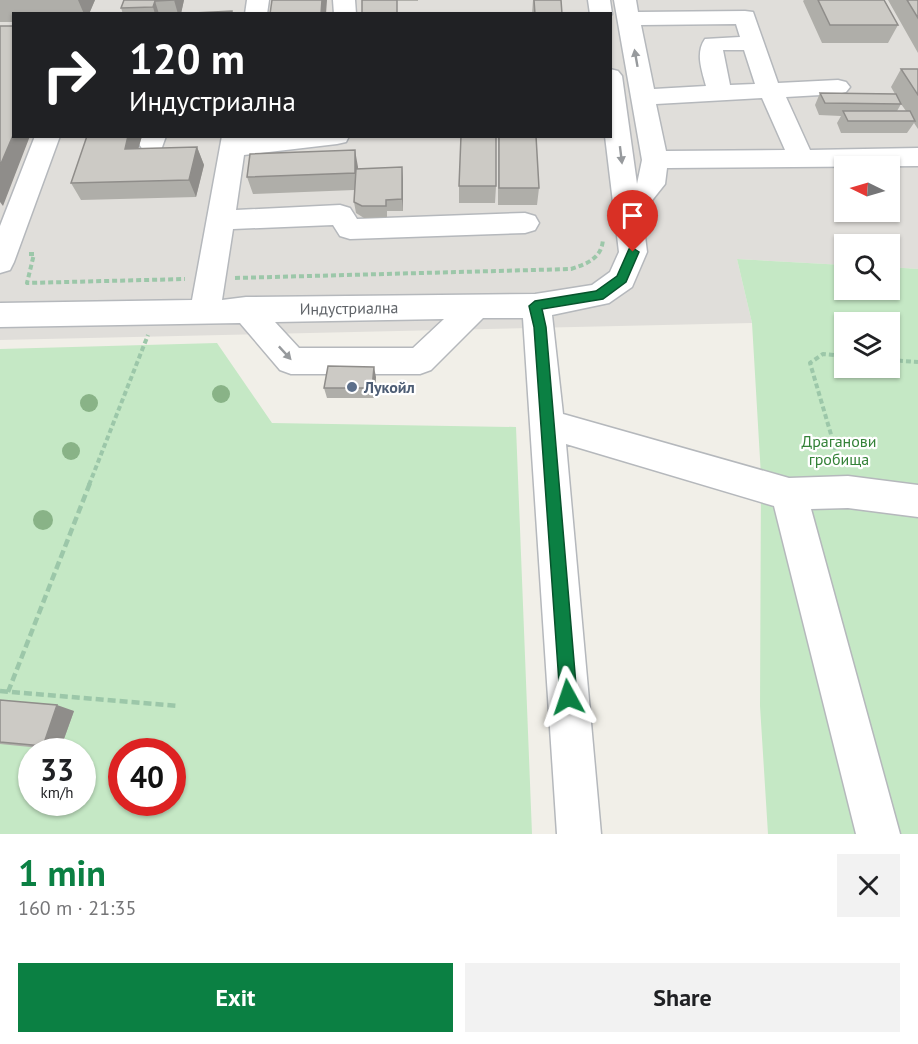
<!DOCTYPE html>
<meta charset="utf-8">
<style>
:root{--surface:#fff;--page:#f2f2f2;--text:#202124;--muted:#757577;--accent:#0b8043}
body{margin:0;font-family:"PT Sans",sans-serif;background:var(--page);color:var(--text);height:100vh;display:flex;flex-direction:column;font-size:22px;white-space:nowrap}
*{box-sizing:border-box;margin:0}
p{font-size:20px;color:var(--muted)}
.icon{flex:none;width:33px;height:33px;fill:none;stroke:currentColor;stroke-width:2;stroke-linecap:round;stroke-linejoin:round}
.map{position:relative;height:834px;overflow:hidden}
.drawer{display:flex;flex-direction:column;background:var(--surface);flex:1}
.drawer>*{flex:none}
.top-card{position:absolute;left:12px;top:12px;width:600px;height:126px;border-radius:0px;box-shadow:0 2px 4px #0004;background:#202124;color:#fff;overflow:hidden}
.needle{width:39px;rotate:275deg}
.controls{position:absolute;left:834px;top:156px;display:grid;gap:12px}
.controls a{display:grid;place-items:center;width:66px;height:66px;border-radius:0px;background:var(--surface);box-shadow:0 2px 4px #0004;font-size:30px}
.speed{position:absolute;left:18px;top:738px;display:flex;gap:12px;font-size:30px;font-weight:700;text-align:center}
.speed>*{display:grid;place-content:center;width:78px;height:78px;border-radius:50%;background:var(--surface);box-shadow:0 2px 4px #0004;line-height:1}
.speed small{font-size:15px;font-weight:400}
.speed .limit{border:9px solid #d22;background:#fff;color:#111}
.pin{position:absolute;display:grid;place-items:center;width:51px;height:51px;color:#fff;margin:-62px -26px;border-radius:50% 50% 50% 0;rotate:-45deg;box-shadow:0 0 6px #0007}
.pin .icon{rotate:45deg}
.me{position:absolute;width:66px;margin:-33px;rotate:355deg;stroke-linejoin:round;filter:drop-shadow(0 0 4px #0008)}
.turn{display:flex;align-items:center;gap:21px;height:126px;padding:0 18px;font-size:27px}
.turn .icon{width:78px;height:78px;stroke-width:2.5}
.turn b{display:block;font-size:42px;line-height:51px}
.round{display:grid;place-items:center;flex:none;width:63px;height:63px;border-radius:0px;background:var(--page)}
.headline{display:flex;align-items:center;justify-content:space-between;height:102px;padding:0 18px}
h1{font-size:36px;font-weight:700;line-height:45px;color:var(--accent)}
.button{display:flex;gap:12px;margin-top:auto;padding:12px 18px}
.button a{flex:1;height:69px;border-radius:0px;background:var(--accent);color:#fff;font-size:24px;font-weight:700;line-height:69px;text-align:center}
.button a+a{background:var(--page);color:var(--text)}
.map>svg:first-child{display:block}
.industrial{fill:#e0deda;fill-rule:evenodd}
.green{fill:#c5e8c5;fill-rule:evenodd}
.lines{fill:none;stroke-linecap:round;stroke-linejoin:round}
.minor-casing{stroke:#b5b8bc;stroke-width:3}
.path-far1{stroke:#9cc7a9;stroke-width:4;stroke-dasharray:5 3;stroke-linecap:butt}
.path{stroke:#9cc7a9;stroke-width:4.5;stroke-dasharray:8 4;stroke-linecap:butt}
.minor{fill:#fff;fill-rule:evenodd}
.tree{fill:#89b387}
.wall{fill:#afaea9;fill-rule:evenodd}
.shaded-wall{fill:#8f8d8a}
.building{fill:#cccac5;stroke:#8f8d8a;stroke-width:1.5}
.oneway{fill:#979a9d}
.route{fill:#0b8043;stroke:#07532c;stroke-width:1.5}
.service-dot{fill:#5c6f8a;stroke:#fff;stroke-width:2}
.labels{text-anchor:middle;stroke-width:4.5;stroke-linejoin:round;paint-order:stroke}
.street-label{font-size:16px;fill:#5f6368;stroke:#fff}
.service-label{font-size:16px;font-weight:bold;fill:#4e5e75;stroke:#fff;text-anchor:start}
.park-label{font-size:16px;fill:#348238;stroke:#fff}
</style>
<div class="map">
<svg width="918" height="834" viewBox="0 0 918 834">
<rect width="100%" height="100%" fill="#f1efe8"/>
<path class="industrial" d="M 0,0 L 918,0 L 918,269 L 890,267 L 890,244 L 844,244 L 844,265 L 737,259 L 752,323 L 0,340 ZM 14,14 L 610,14 L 610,136 L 14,136 ZM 844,166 L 890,166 L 890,212 L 844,212 Z"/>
<path class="green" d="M 737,259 L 844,265 L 844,290 L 890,290 L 890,267 L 918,269 L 918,834 L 768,834 L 760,706 L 761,476 L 752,323 ZM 844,322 L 890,322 L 890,368 L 844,368 Z
M 217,343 L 272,423 L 516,427 L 532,834 L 0,834 L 0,349 ZM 32,752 L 82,752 L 82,802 L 32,802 ZM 122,752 L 172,752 L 172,802 L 122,802 Z"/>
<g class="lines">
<defs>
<path id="minor" d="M 247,0 L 269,0 L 267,14 L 245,14 Z
M 333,0 L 355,0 L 356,14 L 334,14 Z
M 588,0 L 610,0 L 612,14 L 610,16 L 610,14 L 590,14 Z
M 614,0 L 636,0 L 638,12 L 745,11 L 753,12 L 778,83 L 838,80 L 846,82 L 850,87 L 846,92 L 838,94 L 786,97 L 810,150 L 918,148 L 918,166 L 667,168 L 665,184 L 642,213 L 647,252 L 632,287 L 609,303 L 552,315 L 563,414 L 789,478 L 848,476 L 918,485 L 918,517 L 848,508 L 811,509 L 900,834 L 856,834 L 774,506 L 566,444 L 601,834 L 557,834 L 523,318 L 483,318 L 431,370 L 420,374 L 291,374 L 280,370 L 240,323 L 0,327 L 0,303 L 192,300 L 222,136 L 349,136 L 346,142 L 337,144 L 244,155 L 236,210 L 340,205 L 350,208 L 357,219 L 525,213 L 535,216 L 539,223 L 535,230 L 525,233 L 350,239 L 340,236 L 333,225 L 233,229 L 222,300 L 246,297 L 535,294 L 592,285 L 610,272 L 619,252 L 605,136 L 610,136 L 610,69 L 618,71 L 622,76 L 637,184 L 642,160 ZM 736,24 L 740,37 L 705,39 C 695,53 702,71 706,86 L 654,89 L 641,25 ZM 723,50 L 744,50 L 755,84 L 730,85 ZM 762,98 L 785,150 L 666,151 L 656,104 ZM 444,319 L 413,348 L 299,348 L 275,322 Z
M 35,136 L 60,136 L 14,262 L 10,270 L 0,273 L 0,226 Z
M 141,136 L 166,136 L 161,150 L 152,152 L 143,150 L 139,144 Z"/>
</defs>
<use href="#minor" class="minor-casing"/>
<path class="path-far1" d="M 29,254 L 34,254 L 27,283 L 185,279
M 235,278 L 571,269 C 587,264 602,258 603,239
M 890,360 L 918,362
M 840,465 L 810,363 L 823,354 L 844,356
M 89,485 L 148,335"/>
<path class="path" d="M 0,691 L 179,706
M 8,692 L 90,483"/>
<use href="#minor" class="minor"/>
</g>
<g class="tree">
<circle cx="221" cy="394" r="9"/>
<circle cx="89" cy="403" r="9"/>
<circle cx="71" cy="451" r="9"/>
<circle cx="43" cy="520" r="10"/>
</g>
<path class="wall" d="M 0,0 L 95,0 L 89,14 L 14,14 L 14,22 L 0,22 Z
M 124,0 L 184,0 L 181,13 L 233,14 L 123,14 L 121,8 Z
M 362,0 L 418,0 L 418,1 L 397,1 Z
M 533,0 L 561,0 L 562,14 L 532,14 Z
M 804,0 L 884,0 L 898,25 L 888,43 L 822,43 L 803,1 Z
M 888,0 L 918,0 L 918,53 Z
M 901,69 L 918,69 L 918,129 L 914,123 L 907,133 L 841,133 L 837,123 L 841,116 L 819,115 L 815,105 L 820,93 L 895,94 L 891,87 ZM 901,104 L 906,111 L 897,111 Z
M 87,136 L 142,136 L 138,149 L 197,147 L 204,165 L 196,197 L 81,200 L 71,183 Z
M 498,136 L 539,188 L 537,205 L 498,205 Z
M 402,167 L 403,211 L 387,211 L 387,217 L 364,218 L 356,213 L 354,202 L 354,190 L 253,194 L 247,177 L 358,169 Z
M 459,186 L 496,186 L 495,203 L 459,203 Z
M 376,377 L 374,398 L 327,398 L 324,388 Z
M 0,700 L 74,711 L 60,750 L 0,744 Z"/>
<path class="shaded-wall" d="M 78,0 L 95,0 L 89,14 L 84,14 Z
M 174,0 L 184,0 L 181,14 L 178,14 Z
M 322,0 L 327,0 L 326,14 L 321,14 Z
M 155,1 L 159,14 L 155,14 L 153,7 Z
M 14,133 L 14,136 L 30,136 L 3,206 L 0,202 L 0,166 Z
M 128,136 L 142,136 L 133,167 L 125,149 Z
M 197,147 L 204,165 L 196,197 L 189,180 Z
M 355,150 L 358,167 L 357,190 L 355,173 Z
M 402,167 L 403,179 L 403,211 L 402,199 Z
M 374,367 L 376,377 L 374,398 L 372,388 Z
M 57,705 L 74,711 L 60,750 L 43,746 Z"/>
<path class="building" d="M 124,0 L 174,0 L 155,1 L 153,7 L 121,8 Z
M 272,0 L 322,0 L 321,14 L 270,14 Z
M 362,0 L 397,0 L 397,14 L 362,14 Z
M 534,0 L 561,0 L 562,14 L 535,14 Z
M 818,0 L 884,0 L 898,25 L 830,25 Z
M 907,0 L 918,0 L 918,18 Z
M 232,11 L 232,14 L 174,14 Z
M 0,26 L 14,26 L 14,133 L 0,166 Z
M 901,69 L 918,69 L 918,95 Z
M 820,93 L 896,94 L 901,104 L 825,103 Z
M 843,111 L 910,111 L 915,121 L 848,121 Z
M 87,136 L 128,136 L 125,149 L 197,147 L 189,180 L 71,183 Z
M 461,136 L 496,136 L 496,186 L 459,186 Z
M 499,136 L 536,136 L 539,188 L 499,188 Z
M 355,150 L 355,173 L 247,177 L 250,154 Z
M 402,167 L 402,199 L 386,200 L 386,206 L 362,206 L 354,202 L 356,169 Z
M 328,366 L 374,367 L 372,388 L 324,388 Z
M 0,700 L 57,705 L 43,746 L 0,742 Z"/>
<defs><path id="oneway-solid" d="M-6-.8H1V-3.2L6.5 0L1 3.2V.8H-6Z" transform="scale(1.5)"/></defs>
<g class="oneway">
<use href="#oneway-solid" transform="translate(636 58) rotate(-100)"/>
<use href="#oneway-solid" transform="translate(621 155) rotate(83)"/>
<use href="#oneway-solid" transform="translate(285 353) rotate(47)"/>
</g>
<path class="route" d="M 633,248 L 639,252 L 626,282 L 603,299 L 542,309 L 546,327 L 577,697 L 574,703 L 568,706 L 562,703 L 560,697 L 534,327 L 529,306 L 535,301 L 596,291 L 617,276 L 629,249 Z"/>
<circle class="service-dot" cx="352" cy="387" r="6"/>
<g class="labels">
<g class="street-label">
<text transform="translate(349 308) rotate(-1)" y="6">Индустриална</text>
</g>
<g class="service-label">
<text x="364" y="393">Лукойл</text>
</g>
<g class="park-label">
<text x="839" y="447">Драганови<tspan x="839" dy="18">гробища</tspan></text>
</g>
</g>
</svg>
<div class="controls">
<a><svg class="needle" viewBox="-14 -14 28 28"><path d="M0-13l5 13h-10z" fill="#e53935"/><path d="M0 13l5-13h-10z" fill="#757577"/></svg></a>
<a><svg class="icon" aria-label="search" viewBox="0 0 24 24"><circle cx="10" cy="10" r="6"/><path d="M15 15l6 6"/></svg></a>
<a><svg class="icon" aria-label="layers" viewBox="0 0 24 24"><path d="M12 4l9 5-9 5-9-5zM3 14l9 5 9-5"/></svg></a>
</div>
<div class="speed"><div>33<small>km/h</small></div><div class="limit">40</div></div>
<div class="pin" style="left:633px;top:252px;background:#d93025"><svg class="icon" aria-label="arrive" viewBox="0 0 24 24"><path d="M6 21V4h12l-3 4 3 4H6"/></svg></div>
<svg class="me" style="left:568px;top:697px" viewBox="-20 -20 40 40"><path d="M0-17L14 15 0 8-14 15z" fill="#0b8043" stroke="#fff" stroke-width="4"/></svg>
<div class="top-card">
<div class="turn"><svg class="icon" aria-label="right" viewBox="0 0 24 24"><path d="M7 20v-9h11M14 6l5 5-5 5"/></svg><div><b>120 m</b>Индустриална</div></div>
</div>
</div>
<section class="drawer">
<div class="headline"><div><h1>1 min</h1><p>160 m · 21:35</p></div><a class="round"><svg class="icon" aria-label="close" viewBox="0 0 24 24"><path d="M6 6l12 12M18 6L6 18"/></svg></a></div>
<div class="button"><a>Exit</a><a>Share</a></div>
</section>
